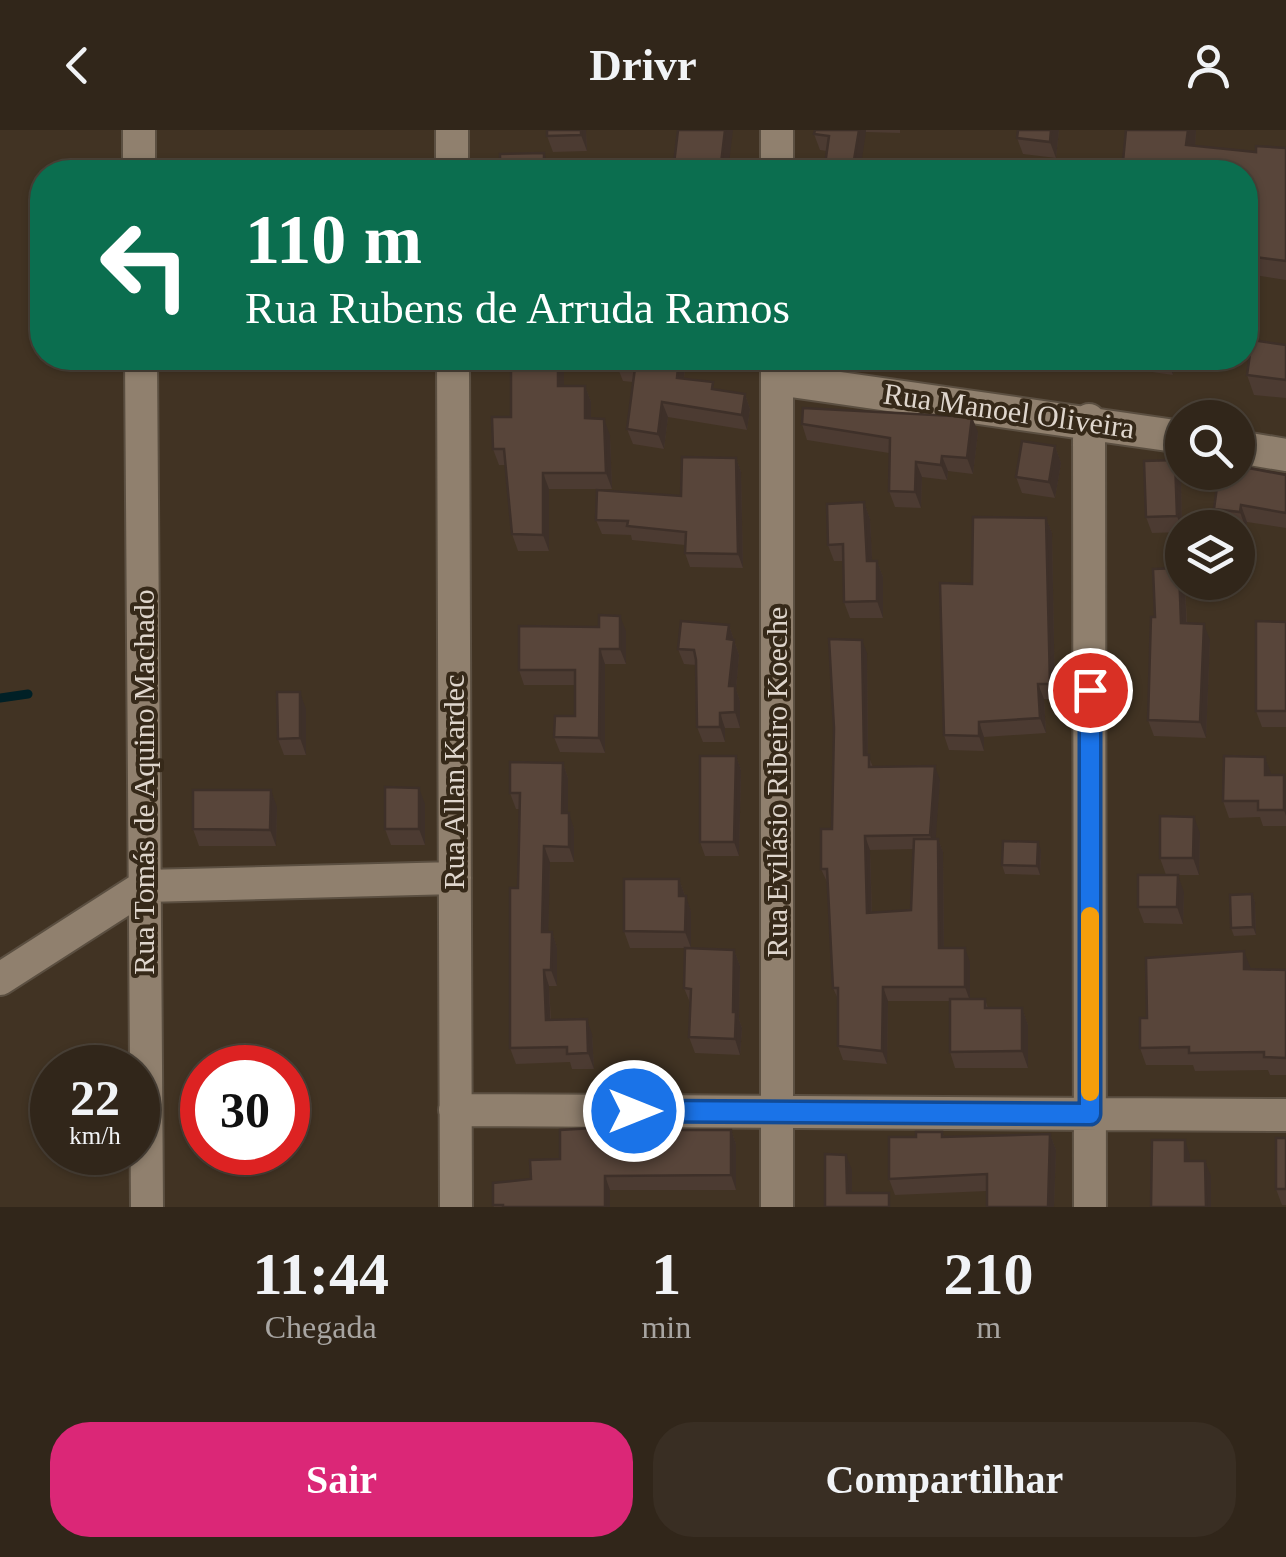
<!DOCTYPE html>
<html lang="pt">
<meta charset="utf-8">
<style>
:root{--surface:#31261a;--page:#392e23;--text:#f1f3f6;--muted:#a8a5a2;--line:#4c4339;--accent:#db2777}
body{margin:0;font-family:"Times New Roman",serif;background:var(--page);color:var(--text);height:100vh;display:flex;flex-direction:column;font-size:38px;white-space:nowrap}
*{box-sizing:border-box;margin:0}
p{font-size:32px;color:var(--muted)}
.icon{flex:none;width:55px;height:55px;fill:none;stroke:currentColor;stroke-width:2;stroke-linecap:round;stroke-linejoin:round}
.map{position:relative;height:1077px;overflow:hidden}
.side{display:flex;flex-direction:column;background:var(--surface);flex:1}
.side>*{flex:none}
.top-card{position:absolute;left:30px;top:30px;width:1228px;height:210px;border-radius:40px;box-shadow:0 2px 8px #0004,0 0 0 2px var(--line);background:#0b6e4f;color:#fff;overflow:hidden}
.buttons{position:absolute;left:1165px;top:270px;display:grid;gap:20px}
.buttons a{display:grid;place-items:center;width:90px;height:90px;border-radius:50%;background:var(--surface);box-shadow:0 2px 8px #0004,0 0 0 2px var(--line);font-size:50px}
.speed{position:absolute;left:30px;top:915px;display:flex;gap:20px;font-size:50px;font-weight:700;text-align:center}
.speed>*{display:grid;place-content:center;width:130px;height:130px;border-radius:50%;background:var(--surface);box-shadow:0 2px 8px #0004,0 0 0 2px var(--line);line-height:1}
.speed small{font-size:25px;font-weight:400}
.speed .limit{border:15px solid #d22;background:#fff;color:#111}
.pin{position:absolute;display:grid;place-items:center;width:85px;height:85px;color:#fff;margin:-42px;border:5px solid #fff;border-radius:50%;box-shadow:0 2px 10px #0007}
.me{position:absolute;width:110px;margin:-55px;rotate:90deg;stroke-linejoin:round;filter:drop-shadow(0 0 8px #0008)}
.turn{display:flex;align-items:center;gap:35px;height:210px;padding:0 50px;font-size:45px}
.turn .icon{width:130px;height:130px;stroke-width:2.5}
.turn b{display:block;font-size:70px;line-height:85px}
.eta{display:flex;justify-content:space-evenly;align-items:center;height:170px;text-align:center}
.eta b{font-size:60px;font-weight:700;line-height:70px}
.cta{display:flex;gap:20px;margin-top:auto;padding:20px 50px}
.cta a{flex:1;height:115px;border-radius:40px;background:var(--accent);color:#fff;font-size:40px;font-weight:700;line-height:115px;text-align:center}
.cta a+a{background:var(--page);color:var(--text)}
header{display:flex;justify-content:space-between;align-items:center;height:130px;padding:0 50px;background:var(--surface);font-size:45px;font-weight:700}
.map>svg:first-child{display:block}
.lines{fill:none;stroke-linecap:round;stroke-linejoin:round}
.stream{stroke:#002026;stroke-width:9}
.street-casing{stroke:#5b4f41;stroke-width:36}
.street{stroke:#90806e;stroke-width:32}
.wall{fill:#4c3b32;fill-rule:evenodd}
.shaded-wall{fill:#3e3029}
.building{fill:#58453a;stroke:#3e3029;stroke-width:2.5}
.route-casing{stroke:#114b97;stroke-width:25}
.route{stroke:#1a73e8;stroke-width:18}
.slow{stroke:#f59e0b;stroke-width:18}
.labels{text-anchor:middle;stroke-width:8;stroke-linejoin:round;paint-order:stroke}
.street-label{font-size:30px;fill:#dfd6cd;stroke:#362919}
</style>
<header><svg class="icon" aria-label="back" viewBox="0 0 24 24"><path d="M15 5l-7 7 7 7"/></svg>Drivr<svg class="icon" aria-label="person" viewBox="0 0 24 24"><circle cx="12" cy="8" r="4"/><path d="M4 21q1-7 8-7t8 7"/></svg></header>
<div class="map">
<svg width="1286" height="1077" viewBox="0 0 1286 1077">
<rect width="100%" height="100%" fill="#413323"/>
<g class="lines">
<path class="stream" d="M 0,568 L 28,564"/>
<defs>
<path id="street" d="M 139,0 L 139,42
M 452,0 L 452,42
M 777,42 L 777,0
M 141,228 L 147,1077
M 453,228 L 456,1077
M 777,228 L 777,1077
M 777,249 L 1182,307
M 1089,290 L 1090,1077
M 1238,317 L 1286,325
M 0,849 L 145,756 L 455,748
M 455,980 L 1286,985"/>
</defs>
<use href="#street" class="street-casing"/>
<use href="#street" class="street"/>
</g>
<path class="wall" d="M 547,0 L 586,0 L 587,21 L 553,22 L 547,6 Z
M 815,0 L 900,0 L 900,3 L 866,2 L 827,21 L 820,20 L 814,4 Z
M 1059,0 L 1056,28 L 1023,24 L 1017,8 Z
M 1126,0 L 1196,0 L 1195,16 L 1256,22 L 1286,18 L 1286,150 L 1254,145 L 1247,126 L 1250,95 L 1245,95 L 1245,42 Z
M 1286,215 L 1286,268 L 1254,265 L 1247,245 Z
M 511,228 L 564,228 L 564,256 L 585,256 L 591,272 L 591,288 L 610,305 L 612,359 L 549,359 L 549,421 L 518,421 L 512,404 L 505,335 L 499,335 L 493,319 L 511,287 Z
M 1035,228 L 1175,228 L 1173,245 L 1082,232 L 1082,236 Z
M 617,236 L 685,238 L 684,249 L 716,259 L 745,264 L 750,279 L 747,300 L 668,287 L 664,319 L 633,314 L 627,299 L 633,252 L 623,251 Z
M 802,294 L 978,302 L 973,344 L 948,341 L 947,350 L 922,347 L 921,378 L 895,377 L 889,361 L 889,323 L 807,310 Z
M 1055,316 L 1061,333 L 1055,368 L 1022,363 L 1016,347 Z
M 736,328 L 741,342 L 743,438 L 690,437 L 685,423 L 685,415 L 632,410 L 631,405 L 602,404 L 596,390 L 681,366 Z
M 1286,345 L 1286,398 L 1247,392 L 1246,399 L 1219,395 L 1214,379 Z
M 1181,347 L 1182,402 L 1152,403 L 1146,387 Z
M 864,372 L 870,389 L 872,431 L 877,431 L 883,447 L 883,488 L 850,488 L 844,472 L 843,431 L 834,431 L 828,415 Z
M 1046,388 L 1052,403 L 1055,569 L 1044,569 L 1046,603 L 984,607 L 984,621 L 949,620 L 944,605 L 972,454 Z
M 1179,438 L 1182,452 L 1185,454 L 1187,493 L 1210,510 L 1206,608 L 1154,606 L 1148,590 L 1155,487 Z
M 1286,492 L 1286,597 L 1262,597 L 1256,581 Z
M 729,495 L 739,525 L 736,559 L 740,571 L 740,598 L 725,598 L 725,612 L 703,612 L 697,597 L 696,535 L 684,534 L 678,519 Z
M 626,501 L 626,534 L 605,534 L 605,623 L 560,622 L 554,607 L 575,586 L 575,555 L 524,555 L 519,540 Z
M 867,523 L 868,625 L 873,637 L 940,650 L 935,709 L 938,709 L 943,722 L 944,818 L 970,832 L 970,869 L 985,869 L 988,878 L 1022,878 L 1028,895 L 1028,938 L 955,938 L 950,922 L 950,871 L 888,871 L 887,934 L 843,930 L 838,916 L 838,869 L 833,858 L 827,752 L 821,739 L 832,699 ZM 914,719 L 911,780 L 872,783 L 870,720 Z
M 306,579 L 306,625 L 284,625 L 278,609 Z
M 736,626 L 741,640 L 739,726 L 705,726 L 700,712 Z
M 1265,627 L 1271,645 L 1286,651 L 1286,696 L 1263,696 L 1260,687 L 1229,688 L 1223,671 Z
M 563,633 L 568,648 L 568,683 L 574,699 L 574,732 L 550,732 L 548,802 L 552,802 L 557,818 L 557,856 L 549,856 L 551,890 L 592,904 L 594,939 L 572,939 L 570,932 L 516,934 L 510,918 L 518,758 L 519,679 L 516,679 L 510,663 Z
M 425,674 L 425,715 L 391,715 L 385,699 Z
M 277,677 L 276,716 L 199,716 L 193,699 Z
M 1200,703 L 1199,745 L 1166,745 L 1160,728 Z
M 1041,720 L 1040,745 L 1005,744 L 1002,735 Z
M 679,749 L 691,782 L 691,818 L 630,818 L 624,801 Z
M 1184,762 L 1183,794 L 1144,793 L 1138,777 Z
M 1252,764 L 1255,772 L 1256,805 L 1234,806 L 1231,798 Z
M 734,820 L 740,836 L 739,889 L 742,898 L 740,925 L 695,923 L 689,907 L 691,875 L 684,858 Z
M 1251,840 L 1286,840 L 1286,945 L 1270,945 L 1268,940 L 1195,941 L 1193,935 L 1146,935 L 1140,918 L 1147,888 Z
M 647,1000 L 731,1000 L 736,1014 L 736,1060 L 610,1060 L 610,1077 L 494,1077 L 493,1075 L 560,1029 Z
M 942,1002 L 944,1007 L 1050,1004 L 1056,1020 L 1054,1077 L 987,1077 L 987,1061 L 895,1065 L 889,1049 L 916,1007 Z
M 1286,1008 L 1286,1075 L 1282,1075 L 1276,1059 Z"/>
<path class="shaded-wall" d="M 581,0 L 586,0 L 587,21 L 581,5 Z
M 725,0 L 733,0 L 728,42 L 720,42 Z
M 859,0 L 866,0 L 866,2 L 860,42 L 852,42 Z
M 1051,0 L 1059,0 L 1056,28 L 1050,12 Z
M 1188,0 L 1196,0 L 1194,35 L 1186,15 Z
M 544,23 L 550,39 L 550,42 L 544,42 Z
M 558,228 L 564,228 L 564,272 L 558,256 Z
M 679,228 L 681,228 L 685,238 L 682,263 L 677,248 Z
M 1167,228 L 1175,228 L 1173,245 L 1167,229 Z
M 585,256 L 591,272 L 591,304 L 585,288 Z
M 745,264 L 750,279 L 747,300 L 742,285 Z
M 662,272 L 668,287 L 664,319 L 658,304 Z
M 972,287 L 978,302 L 973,344 L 967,328 Z
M 604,289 L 610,305 L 612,359 L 606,343 Z
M 1055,316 L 1061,333 L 1055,368 L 1049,352 Z
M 942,326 L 948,341 L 947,350 L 941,335 Z
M 736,328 L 741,342 L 743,438 L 738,424 Z
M 1175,330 L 1181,347 L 1182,400 L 1177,386 Z
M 916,332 L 922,347 L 921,378 L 915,362 Z
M 543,343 L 549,359 L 549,421 L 543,405 Z
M 864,372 L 870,389 L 873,447 L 867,431 Z
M 1241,375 L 1247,392 L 1246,399 L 1240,382 Z
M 1046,388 L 1052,403 L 1055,569 L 1050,554 Z
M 877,431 L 883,447 L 883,488 L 877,471 Z
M 1179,438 L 1182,452 L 1185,454 L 1187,509 L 1181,493 Z
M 620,486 L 626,501 L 626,534 L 620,519 Z
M 1204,494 L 1210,510 L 1206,608 L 1200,592 Z
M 729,495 L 739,525 L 736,559 L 740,571 L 740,598 L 735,582 L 729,556 L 727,509 Z
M 862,510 L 867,523 L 868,639 L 864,625 Z
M 600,519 L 605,534 L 605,623 L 599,608 Z
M 1038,554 L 1044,569 L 1046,603 L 1040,588 Z
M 300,562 L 306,579 L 306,625 L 300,608 Z
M 720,583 L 725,598 L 725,612 L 720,597 Z
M 979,592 L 984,607 L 984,621 L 979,606 Z
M 736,626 L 741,640 L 739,726 L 734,712 Z
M 1265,627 L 1271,643 L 1271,661 L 1265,645 Z
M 563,633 L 568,648 L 568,698 L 562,683 Z
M 935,636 L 940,650 L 935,719 L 930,705 Z
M 1284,645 L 1286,651 L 1286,686 L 1284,680 Z
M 419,658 L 425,674 L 425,715 L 419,699 Z
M 271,660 L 277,677 L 276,716 L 270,700 Z
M 569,683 L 574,699 L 574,732 L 569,717 Z
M 1194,687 L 1200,703 L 1199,745 L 1193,728 Z
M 865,706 L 870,720 L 872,796 L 867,783 Z
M 938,709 L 943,722 L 944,832 L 939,818 Z
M 1038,712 L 1041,720 L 1040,745 L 1037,736 Z
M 544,716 L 550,732 L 548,818 L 542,802 Z
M 1178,745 L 1184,762 L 1183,794 L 1177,777 Z
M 679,749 L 685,766 L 679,766 Z
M 1252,764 L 1255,772 L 1256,805 L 1253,797 Z
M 686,766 L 691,782 L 691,818 L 685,802 Z
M 552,802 L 557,818 L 557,856 L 551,840 Z
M 965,818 L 970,832 L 970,871 L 965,857 Z
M 734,820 L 740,836 L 739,889 L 742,898 L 740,925 L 735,909 L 733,882 Z
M 1244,821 L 1251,839 L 1251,857 L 1244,839 Z
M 544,840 L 549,856 L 551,906 L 546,890 Z
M 883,857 L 888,871 L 887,934 L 882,921 Z
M 1022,878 L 1028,895 L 1028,938 L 1022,921 Z
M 587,889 L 592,904 L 594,939 L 588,923 Z
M 731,1000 L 736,1014 L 736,1060 L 731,1045 Z
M 1050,1004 L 1056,1020 L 1054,1077 L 1048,1077 Z
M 1185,1010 L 1190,1025 L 1190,1046 L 1185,1031 Z
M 846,1025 L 852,1040 L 852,1077 L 847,1063 Z
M 1205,1031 L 1211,1046 L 1211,1077 L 1206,1077 Z
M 605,1046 L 610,1060 L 610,1077 L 605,1077 Z"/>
<path class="building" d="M 547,0 L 581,0 L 581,5 L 547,6 Z
M 678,0 L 725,0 L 720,42 L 673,42 Z
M 815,0 L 859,0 L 852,42 L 824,42 L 829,6 L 814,4 Z
M 1018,0 L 1051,0 L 1050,12 L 1017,8 Z
M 1126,0 L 1188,0 L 1186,15 L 1256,22 L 1256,16 L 1286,18 L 1286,131 L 1247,126 L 1252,77 L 1245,76 L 1245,42 L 1122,42 Z
M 544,23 L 544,42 L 500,42 L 500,24 Z
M 1252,210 L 1286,215 L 1286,250 L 1247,245 Z
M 511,228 L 558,228 L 558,256 L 585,256 L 585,288 L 604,289 L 606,343 L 543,343 L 543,405 L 512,404 L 504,319 L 493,319 L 492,287 L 511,287 Z
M 617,228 L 679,228 L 677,248 L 713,252 L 712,259 L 745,264 L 742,285 L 662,272 L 658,304 L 627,299 L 635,238 L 617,236 Z
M 803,278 L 972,287 L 967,328 L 942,326 L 941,335 L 916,332 L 915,362 L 889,361 L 890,308 L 802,294 Z
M 1022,311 L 1055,316 L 1049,352 L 1016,347 Z
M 682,327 L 736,328 L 738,424 L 685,423 L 686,402 L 627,396 L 628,391 L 596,390 L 597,360 L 681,366 Z
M 1175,330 L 1177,386 L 1146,387 L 1144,331 Z
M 1238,336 L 1286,345 L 1286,383 L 1241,375 L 1240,382 L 1214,379 L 1219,342 L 1238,342 Z
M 864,372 L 867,431 L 877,431 L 877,471 L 844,472 L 843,414 L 828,415 L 827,374 Z
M 973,387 L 1046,388 L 1050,554 L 1038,554 L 1040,588 L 979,592 L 979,606 L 944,605 L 940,453 L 972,454 Z
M 1179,438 L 1181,493 L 1204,494 L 1200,592 L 1148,590 L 1151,487 L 1155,487 L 1153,439 Z
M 599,485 L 620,486 L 620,519 L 600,519 L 599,608 L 554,607 L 555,586 L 575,586 L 575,540 L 519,540 L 519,496 L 599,497 Z
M 681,491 L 729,495 L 727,509 L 734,510 L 729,556 L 735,556 L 735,582 L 720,583 L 720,597 L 697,597 L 696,530 L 694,520 L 678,519 Z
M 1256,491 L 1286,492 L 1286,581 L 1256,581 Z
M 829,509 L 862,510 L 864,625 L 869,625 L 869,637 L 935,636 L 930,705 L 865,706 L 867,783 L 911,780 L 914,709 L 938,709 L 939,818 L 965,818 L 965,857 L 883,857 L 882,921 L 838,916 L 838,858 L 833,858 L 827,739 L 821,739 L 821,699 L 832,699 L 834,598 Z
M 277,562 L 300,562 L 300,608 L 278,609 Z
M 700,626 L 736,626 L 734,712 L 700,712 Z
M 1224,626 L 1265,627 L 1265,645 L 1284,645 L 1284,680 L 1258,680 L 1258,671 L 1223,671 Z
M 510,632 L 563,633 L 562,683 L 569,683 L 569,717 L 544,716 L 542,802 L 552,802 L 551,840 L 544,840 L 546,890 L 587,889 L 588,923 L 567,924 L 567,917 L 510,918 L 510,758 L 518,758 L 520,663 L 510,663 Z
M 385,657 L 419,658 L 419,699 L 385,699 Z
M 193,660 L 271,660 L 270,700 L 193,699 Z
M 1160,686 L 1194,687 L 1193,728 L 1160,728 Z
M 1003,711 L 1038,712 L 1037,736 L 1002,735 Z
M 1138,745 L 1178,745 L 1177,777 L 1138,777 Z
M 624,749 L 679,749 L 679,766 L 686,766 L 685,802 L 624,801 Z
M 1252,764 L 1253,797 L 1231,798 L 1230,765 Z
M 685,818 L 734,820 L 733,882 L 736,882 L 735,909 L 689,907 L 691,859 L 684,858 Z
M 1244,821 L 1244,839 L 1286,840 L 1286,928 L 1264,927 L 1264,922 L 1189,923 L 1189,917 L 1140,918 L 1140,888 L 1147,888 L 1146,828 Z
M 950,869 L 985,869 L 985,878 L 1022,878 L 1022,921 L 950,922 Z
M 645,995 L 645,1000 L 731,1000 L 731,1045 L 605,1046 L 605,1077 L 503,1077 L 503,1075 L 493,1075 L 493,1053 L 531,1049 L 530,1030 L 560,1029 L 560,1000 Z
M 916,1002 L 942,1002 L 942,1007 L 1050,1004 L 1048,1077 L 987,1077 L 987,1044 L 889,1049 L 889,1007 L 916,1007 Z
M 1276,1008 L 1286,1008 L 1286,1059 L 1276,1059 Z
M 1152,1010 L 1185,1010 L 1185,1031 L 1205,1031 L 1206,1077 L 1151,1077 Z
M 825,1024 L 846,1025 L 847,1063 L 889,1063 L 889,1077 L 825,1077 Z"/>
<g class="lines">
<defs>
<path id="route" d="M 634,981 L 1090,984 L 1090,560"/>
</defs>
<use href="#route" class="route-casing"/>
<use href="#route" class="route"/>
<path class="slow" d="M 1090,786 L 1090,962"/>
</g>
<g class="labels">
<g class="street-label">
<text transform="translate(1009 281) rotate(8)" y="10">Rua Manoel Oliveira</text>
<text transform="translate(144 652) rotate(-90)" y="10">Rua Tomás de Aquino Machado</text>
<text transform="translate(454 652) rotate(-90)" y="10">Rua Allan Kardec</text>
<text transform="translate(777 652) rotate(-90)" y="10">Rua Evilásio Ribeiro Koeche</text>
</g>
</g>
</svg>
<div class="buttons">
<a><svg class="icon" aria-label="search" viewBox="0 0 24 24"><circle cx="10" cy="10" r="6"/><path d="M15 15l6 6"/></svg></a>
<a><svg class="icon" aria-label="layers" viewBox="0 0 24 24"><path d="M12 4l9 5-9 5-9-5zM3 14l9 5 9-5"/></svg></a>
</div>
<div class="speed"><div>22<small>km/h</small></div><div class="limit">30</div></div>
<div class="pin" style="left:1090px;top:560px;background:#d93025"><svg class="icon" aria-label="arrive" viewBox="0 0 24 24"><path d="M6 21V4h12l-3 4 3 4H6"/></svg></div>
<svg class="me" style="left:634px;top:981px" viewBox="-20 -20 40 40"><circle r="17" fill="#1a73e8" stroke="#fff" stroke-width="3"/><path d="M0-11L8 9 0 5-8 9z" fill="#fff"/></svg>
<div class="top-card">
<div class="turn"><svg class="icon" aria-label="left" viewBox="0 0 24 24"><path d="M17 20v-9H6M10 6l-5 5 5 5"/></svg><div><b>110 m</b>Rua Rubens de Arruda Ramos</div></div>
</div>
</div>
<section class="side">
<div class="eta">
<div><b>11:44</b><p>Chegada</p></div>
<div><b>1</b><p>min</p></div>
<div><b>210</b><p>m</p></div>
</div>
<div class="cta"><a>Sair</a><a>Compartilhar</a></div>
</section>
